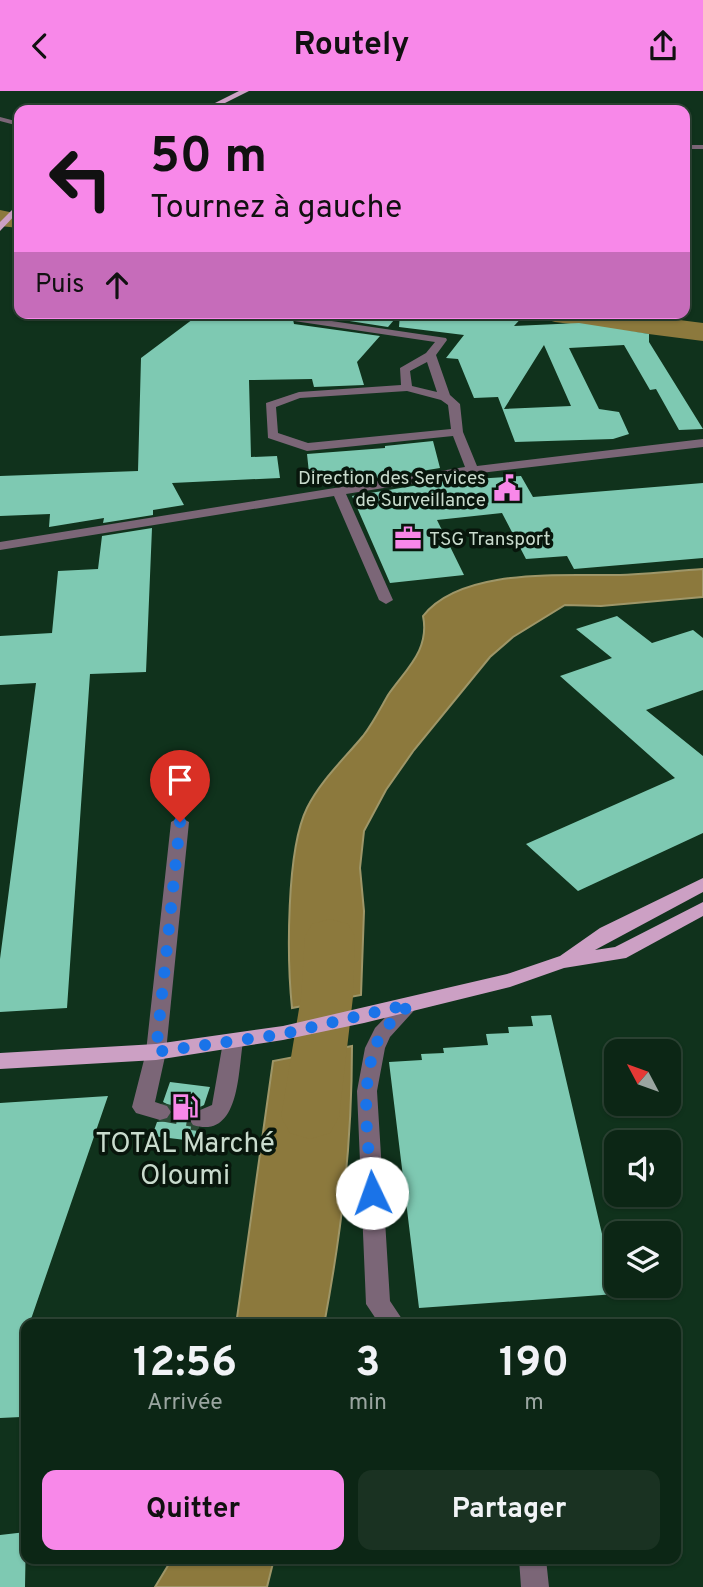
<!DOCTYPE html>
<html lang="fr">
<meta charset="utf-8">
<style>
:root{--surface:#0c2615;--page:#1a3222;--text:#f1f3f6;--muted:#9aa5a0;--line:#2c4334;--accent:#f888e9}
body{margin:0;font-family:Overpass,sans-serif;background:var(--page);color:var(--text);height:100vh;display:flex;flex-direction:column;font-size:26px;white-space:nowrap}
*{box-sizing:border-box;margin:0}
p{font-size:23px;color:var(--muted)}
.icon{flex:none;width:38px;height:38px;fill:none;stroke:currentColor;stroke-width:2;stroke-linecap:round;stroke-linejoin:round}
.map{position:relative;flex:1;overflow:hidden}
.sheet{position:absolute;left:21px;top:1228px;width:660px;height:245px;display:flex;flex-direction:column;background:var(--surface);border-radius:14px;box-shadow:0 2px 5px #0004,0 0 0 2px var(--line)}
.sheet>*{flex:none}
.top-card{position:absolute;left:14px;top:14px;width:676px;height:214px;border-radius:14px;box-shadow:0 2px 5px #0004,0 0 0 2px var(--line);background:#f888e9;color:#111;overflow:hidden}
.needle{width:46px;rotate:311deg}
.buttons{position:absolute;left:604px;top:948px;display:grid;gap:14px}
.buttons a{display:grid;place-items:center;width:77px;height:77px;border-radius:14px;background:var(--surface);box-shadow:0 2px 5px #0004,0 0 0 2px var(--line);font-size:35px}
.pin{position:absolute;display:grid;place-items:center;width:60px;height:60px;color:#fff;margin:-72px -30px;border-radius:50% 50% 50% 0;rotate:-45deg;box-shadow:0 0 7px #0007}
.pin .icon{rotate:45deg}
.me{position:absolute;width:77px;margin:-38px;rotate:357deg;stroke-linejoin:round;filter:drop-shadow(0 0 5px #0008)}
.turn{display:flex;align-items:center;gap:24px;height:147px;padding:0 21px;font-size:32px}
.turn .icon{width:91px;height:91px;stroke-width:2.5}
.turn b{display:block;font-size:49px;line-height:60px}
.then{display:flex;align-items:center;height:66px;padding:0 21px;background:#0003;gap:14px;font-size:26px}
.eta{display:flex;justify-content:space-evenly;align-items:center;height:119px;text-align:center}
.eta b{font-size:42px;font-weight:700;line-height:49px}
.cta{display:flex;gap:14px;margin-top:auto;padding:14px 21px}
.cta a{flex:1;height:80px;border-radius:14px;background:var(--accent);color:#111;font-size:28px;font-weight:700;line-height:80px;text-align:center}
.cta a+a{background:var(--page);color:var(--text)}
header{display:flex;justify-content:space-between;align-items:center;height:91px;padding:0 21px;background:var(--accent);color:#111;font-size:32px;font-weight:700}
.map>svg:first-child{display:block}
.water{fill:#8c793d;stroke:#9e9668;stroke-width:2}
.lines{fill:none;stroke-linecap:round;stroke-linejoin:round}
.river{fill:#8c793d;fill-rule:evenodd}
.building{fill:#7ec9b2;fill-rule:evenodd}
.minor-tunnel-far1{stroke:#2c4b37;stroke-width:18;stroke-dasharray:18 10;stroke-linecap:butt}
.minor-tunnel{stroke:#2c4b37;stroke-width:24;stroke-dasharray:24 12;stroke-linecap:butt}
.minor{fill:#7b6677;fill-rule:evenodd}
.major{fill:#cca0c4;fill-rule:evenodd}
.route{stroke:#1a73e8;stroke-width:12;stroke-dasharray:0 21.6}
.labels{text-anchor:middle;stroke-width:7;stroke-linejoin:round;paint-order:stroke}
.far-poi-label{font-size:19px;fill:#c9dbcd;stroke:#08160c;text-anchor:end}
.near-poi-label{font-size:28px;fill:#c9dbcd;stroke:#08160c}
</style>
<header><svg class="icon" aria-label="back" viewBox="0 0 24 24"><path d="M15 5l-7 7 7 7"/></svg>Routely<svg class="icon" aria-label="share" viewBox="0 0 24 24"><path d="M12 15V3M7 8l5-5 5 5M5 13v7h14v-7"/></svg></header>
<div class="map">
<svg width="703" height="1496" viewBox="0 0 703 1496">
<rect width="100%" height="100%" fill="#10321c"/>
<path class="water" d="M 703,478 L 703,506 L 601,515 L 565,514 L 513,546 L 490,566 L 414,659 L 386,699 L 364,740 L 360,777 L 364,820 L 361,904 L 292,917 C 287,869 286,759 307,717 C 321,689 344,668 363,645 C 373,632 380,618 388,604 C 406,578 430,559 423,525 C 458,480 549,484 601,484 C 635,485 669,480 703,478 Z
M 352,955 C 352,1052 342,1138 324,1234 L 236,1234 L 273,970 Z
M 172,1468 L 274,1468 L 267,1496 L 155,1496 Z"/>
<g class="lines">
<path class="river" d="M 0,119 L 19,123 L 19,137 L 0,135 Z
M 541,222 L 624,222 L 703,232 L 703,250 L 555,231 L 545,228 Z
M 330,828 L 348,833 L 355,845 L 353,906 L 339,1026 L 330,1042 L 310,1048 L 290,1042 L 281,1026 L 301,906 L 305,845 L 312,833 Z"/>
</g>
<path class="building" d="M 201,222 L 400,222 L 388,236 L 298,222 L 292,224 L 294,233 L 380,245 L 357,271 L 364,294 L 314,296 L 312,288 L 249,289 L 251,366 L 277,365 L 280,387 L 172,392 L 184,414 L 153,419 L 153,424 L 103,432 L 104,427 L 49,436 L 50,423 L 0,425 L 0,385 L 138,380 L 141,267 Z
M 400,222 L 526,222 L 514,235 L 579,232 L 649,243 L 649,251 L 703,338 L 679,339 L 656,298 L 650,299 L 624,254 L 569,257 L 599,318 L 619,321 L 629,343 L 613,348 L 515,351 L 498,306 L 474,307 L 458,268 L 446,267 L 464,244 L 399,236 ZM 544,254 L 571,315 L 504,318 Z
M 433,350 L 440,377 L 347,392 L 342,380 L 309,382 L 307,363 L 385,357 L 385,355 Z
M 521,385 L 533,406 L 703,392 L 703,467 L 574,478 L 567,465 L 526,468 L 502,422 L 437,429 L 464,484 L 390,492 L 352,405 L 443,390 Z
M 152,437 L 146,581 L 90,583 L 67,917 L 0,921 L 0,868 L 36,592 L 0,594 L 0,545 L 52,542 L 58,480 L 98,478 L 102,445 Z
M 617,525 L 652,552 L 693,539 L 703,547 L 703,599 L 646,619 L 703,665 L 703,742 L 578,800 L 526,753 L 675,687 L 560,585 L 612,567 L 576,538 Z
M 551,924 L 616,1203 L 419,1217 L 389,971 L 422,969 L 421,963 L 444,962 L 443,957 L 488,954 L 486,943 L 509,942 L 508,936 L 533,935 L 531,925 Z
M 170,991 L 210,996 L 204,1014 L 192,1020 L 187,1027 L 191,1035 L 197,1037 L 194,1050 L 152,1045 L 157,1031 L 168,1030 L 173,1022 L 169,1014 L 163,1011 Z
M 108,1005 L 29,1234 L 26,1234 L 26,1284 L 21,1326 L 0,1327 L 0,1012 Z
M 26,1441 L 25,1496 L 0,1496 L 0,1444 Z"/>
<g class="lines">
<path class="minor-tunnel-far1" d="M 160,1021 L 200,1028"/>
<path class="minor-tunnel" d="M 192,1027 L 200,1028"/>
<path class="minor" d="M 0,26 L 19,31 L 19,35 L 0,30 Z
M 684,54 L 703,54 L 703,58 L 684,58 Z
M 298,225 L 446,247 L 447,249 L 436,264 L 450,304 L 460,313 L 463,341 L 477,375 L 703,348 L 703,356 L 472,383 L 346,403 L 393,509 L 386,513 L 379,509 L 334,405 L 0,459 L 0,451 L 465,376 L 453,345 L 307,360 L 268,347 L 266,312 L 299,301 L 401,294 L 400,277 L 426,262 L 435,251 L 294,230 L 294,226 ZM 427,271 L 437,301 L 412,295 L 410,280 ZM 407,300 L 441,309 L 448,314 L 451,338 L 308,352 L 278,342 L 276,316 L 300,307 Z
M 180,726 L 189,731 L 166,961 L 155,1011 L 167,1015 L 171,1021 L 167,1027 L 160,1029 L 136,1022 L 132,1016 L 146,961 L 171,731 Z
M 410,906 L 417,908 L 420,913 L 390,946 L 385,957 L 377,1000 L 390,1210 L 406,1234 L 380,1234 L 366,1213 L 357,1000 L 365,957 L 375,937 L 403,908 Z
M 233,944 L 240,946 L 243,951 C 238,980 240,1049 193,1034 L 189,1028 L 193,1022 L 212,1014 L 223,951 L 226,946 Z
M 519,1468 L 546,1468 L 549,1496 L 521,1496 Z"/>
<path class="major" d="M 239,0 L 249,0 L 211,19 L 201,19 Z
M 19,112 L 19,120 L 0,140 L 0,131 Z
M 703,787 L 703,801 L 595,859 L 615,856 L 703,811 L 703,825 L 626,867 L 564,877 L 510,896 L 364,932 L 283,949 L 156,969 L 0,978 L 0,962 L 156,953 L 283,935 L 507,883 L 560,865 L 600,837 Z"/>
</g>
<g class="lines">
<path class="route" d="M 180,731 L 156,961 L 283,943 L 410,913 C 401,923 387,933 380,945 C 357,990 369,1053 372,1102"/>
</g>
<defs>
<symbol id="civic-bare" viewBox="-9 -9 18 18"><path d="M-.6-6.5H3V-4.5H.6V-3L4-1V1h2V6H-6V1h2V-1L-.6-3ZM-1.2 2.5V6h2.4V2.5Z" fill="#f888e9" stroke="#08160c" stroke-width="2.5" paint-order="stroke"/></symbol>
<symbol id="office-bare" viewBox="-9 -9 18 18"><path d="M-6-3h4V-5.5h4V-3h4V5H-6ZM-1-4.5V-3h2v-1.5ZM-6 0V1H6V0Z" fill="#f888e9" stroke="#08160c" stroke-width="2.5" paint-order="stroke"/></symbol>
<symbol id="fuel-bare" viewBox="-9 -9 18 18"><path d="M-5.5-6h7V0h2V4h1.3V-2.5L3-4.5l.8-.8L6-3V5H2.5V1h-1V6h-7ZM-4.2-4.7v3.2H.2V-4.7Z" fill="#f888e9" stroke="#08160c" stroke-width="2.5" paint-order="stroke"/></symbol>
</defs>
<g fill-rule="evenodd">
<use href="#civic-bare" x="488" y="378" width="38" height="38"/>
<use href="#office-bare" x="389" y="428" width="38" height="38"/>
<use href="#fuel-bare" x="166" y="997" width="38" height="38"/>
</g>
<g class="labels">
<g class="far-poi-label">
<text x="486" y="393">Direction des Services<tspan x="486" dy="22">de Surveillance</tspan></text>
<text x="429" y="454" text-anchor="start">TSG Transport</text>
</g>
<g class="near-poi-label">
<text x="185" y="1061">TOTAL Marché<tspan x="185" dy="32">Oloumi</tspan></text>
</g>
</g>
</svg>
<div class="buttons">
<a><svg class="needle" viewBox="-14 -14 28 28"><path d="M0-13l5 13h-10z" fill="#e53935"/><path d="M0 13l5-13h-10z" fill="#9aa5a0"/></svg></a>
<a><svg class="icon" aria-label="sound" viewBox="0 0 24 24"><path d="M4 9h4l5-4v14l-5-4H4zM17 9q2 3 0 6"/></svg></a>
<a><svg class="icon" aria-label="layers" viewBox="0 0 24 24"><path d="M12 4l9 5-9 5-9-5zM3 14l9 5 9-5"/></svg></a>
</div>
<div class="pin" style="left:180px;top:731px;background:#d93025"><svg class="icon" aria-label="arrive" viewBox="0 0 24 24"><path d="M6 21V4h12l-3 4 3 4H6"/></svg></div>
<svg class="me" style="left:372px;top:1102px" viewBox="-20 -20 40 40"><circle r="19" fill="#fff"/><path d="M0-13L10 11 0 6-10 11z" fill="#1a73e8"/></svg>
<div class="top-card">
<div class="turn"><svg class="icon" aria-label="left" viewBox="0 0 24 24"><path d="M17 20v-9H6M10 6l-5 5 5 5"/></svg><div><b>50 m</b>Tournez à gauche</div></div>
<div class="then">Puis<svg class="icon" aria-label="ahead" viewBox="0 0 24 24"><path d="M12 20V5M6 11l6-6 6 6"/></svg></div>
</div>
<section class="sheet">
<div class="eta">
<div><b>12:56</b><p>Arrivée</p></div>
<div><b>3</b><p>min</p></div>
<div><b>190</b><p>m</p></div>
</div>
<div class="cta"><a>Quitter</a><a>Partager</a></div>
</section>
</div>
